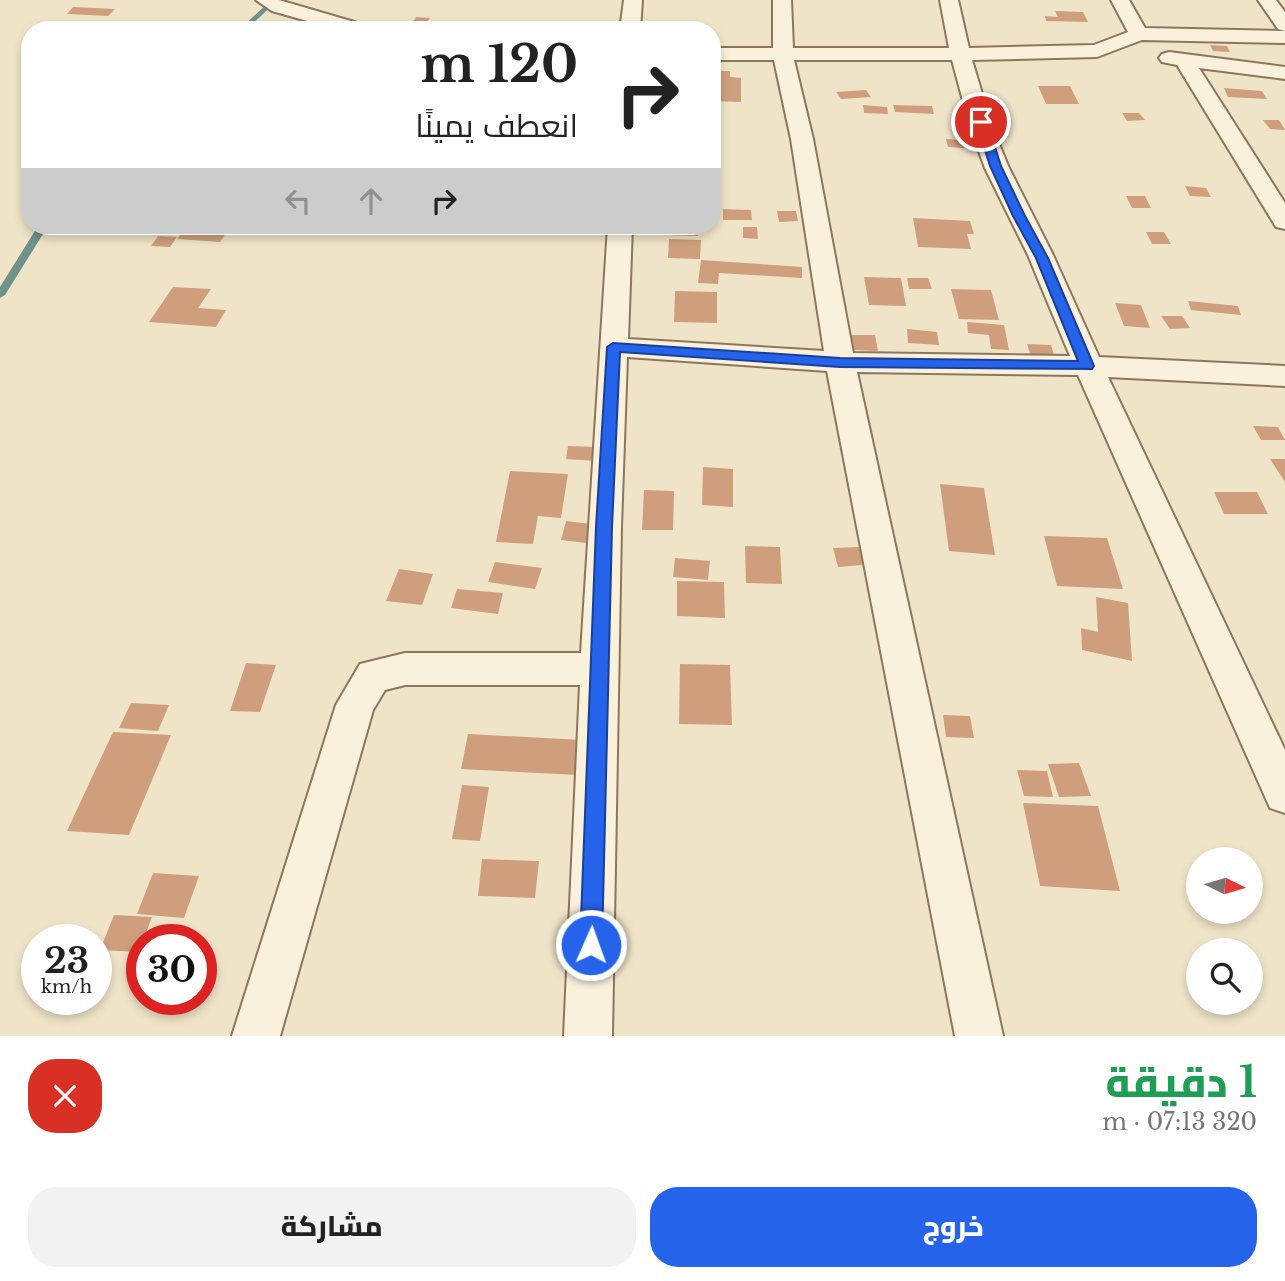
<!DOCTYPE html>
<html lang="ar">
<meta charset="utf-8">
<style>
:root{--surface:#fff;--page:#f2f2f2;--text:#222;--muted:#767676;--accent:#2563eb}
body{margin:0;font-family:"Libre Baskerville",Cairo,serif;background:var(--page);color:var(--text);direction:rtl;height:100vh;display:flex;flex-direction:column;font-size:26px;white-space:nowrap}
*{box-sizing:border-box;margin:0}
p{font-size:23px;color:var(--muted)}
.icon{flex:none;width:38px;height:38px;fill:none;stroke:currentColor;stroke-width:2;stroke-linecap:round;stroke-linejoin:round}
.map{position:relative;height:1036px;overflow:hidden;direction:ltr}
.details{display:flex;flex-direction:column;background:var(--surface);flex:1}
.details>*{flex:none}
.banner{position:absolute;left:21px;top:21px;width:700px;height:214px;border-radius:28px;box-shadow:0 4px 10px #0003;direction:rtl;background:#fff;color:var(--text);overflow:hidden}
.needle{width:46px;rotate:95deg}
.fabs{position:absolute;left:1186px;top:847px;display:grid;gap:14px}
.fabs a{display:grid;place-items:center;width:77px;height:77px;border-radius:50%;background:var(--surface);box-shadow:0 4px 10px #0003;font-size:35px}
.speed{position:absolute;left:21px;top:924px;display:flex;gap:14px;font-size:35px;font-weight:700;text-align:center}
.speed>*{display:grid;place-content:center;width:91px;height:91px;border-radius:50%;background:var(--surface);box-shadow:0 4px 10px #0003;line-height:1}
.speed small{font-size:18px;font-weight:400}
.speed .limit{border:10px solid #d22;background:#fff;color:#111}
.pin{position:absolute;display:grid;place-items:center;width:60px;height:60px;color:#fff;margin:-30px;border:4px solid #fff;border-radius:50%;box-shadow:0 2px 7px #0007}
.me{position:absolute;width:77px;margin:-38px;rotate:2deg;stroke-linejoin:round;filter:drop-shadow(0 0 5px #0008)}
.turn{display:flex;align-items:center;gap:24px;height:147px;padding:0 28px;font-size:32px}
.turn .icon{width:91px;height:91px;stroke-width:2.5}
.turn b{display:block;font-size:49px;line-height:60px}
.lanes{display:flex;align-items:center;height:66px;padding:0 28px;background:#0003;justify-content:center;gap:35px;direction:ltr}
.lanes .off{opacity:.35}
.round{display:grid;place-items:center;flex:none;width:74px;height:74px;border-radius:28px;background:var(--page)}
.headline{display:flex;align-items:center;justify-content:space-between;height:119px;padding:0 28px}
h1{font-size:42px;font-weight:800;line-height:52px;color:#1e9e55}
.primary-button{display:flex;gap:14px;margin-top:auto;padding:14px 28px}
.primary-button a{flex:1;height:80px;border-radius:28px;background:var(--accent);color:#fff;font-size:28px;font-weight:800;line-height:80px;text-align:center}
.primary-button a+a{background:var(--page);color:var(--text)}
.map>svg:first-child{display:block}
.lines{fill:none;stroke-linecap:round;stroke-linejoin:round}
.stream{fill:#6f938a;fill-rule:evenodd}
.building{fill:#cf9f7d}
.street-casing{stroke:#8d765c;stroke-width:4}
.street{fill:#faf1dc;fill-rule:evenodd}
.route{fill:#2563eb;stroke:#184099;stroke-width:2}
</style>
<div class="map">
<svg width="1285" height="1036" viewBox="0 0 1285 1036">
<rect width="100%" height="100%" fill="#f0e4c8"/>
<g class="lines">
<path class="stream" d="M 271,0 L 278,0 L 246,30 L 239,30 Z
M 38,226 L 48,226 L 5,295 L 0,298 L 0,287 Z"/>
</g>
<path class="building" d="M 73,7 L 115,9 L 108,16 L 67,14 Z
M 1055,11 L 1083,12 L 1088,22 L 1046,21 L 1045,16 L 1058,17 Z
M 416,17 L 430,18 L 425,25 L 411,25 Z
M 1210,45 L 1227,46 L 1230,52 L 1213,51 Z
M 712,71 L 730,71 L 730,77 L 741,78 L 741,102 L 712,101 Z
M 1038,86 L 1070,86 L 1079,104 L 1046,104 Z
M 1224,88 L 1262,91 L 1267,99 L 1228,97 Z
M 866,90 L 871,97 L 841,99 L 836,92 Z
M 863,105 L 887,107 L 888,114 L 864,113 Z
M 893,105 L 932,106 L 934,114 L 895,112 Z
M 1122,113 L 1139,113 L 1145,120 L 1127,121 Z
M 1263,120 L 1279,120 L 1285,130 L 1270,129 Z
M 946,139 L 963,140 L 964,148 L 948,147 Z
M 1185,186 L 1206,188 L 1211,197 L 1190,196 Z
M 1126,196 L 1145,196 L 1151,208 L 1132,208 Z
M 723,209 L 751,210 L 752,220 L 723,220 Z
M 777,211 L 796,211 L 798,221 L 779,222 Z
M 913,218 L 970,221 L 974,234 L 967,234 L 971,249 L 918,247 Z
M 187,226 L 231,226 L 220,242 L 177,239 Z
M 666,226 L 699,226 L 698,236 L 666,235 Z
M 743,227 L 757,227 L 758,239 L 743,238 Z
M 1146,232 L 1164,232 L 1171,244 L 1152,244 Z
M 158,236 L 177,237 L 170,247 L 151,246 Z
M 669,239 L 701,240 L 700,259 L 668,258 Z
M 701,260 L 802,267 L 802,278 L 719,273 L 718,284 L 698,283 Z
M 864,277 L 901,278 L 906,306 L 869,305 Z
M 907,278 L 928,278 L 932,289 L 909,289 Z
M 173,287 L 211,289 L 198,308 L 226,310 L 216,327 L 149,322 Z
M 951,289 L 991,290 L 999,320 L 959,319 Z
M 675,291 L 717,292 L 717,323 L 674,322 Z
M 1188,301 L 1238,306 L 1241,315 L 1191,310 Z
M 1115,303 L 1141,305 L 1150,328 L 1124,326 Z
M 1161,316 L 1182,316 L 1190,328 L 1170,329 Z
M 967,322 L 1004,325 L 1009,350 L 991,349 L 989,335 L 968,333 Z
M 907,329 L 937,332 L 939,345 L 908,343 Z
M 850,335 L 875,335 L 878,351 L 852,350 Z
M 1027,344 L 1051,345 L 1055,358 L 1031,357 Z
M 1253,426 L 1278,427 L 1285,440 L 1261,440 Z
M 568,446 L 597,447 L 595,461 L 566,459 Z
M 1270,459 L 1285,459 L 1285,482 Z
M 703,467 L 733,469 L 733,507 L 702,505 Z
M 510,471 L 568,474 L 561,518 L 538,516 L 533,544 L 496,542 Z
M 940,484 L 984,488 L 995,555 L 949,551 Z
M 644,490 L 674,491 L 673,530 L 642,530 Z
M 1214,492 L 1257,492 L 1268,514 L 1224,514 Z
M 566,521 L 591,524 L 586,543 L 561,540 Z
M 1044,536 L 1107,538 L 1123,589 L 1057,586 Z
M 745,546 L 780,547 L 782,584 L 746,583 Z
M 859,547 L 863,565 L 838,567 L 833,548 Z
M 675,558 L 710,561 L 708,580 L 673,577 Z
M 495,562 L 542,568 L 535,589 L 488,582 Z
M 399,569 L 433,574 L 422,605 L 386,601 Z
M 677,581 L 724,582 L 725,618 L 677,616 Z
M 457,589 L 503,593 L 498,614 L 451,608 Z
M 1096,597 L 1128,603 L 1132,661 L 1082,650 L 1081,628 L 1098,632 Z
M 246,663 L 276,665 L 260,712 L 230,711 Z
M 680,664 L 730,665 L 732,725 L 679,724 Z
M 131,703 L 169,705 L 158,731 L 119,728 Z
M 943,715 L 970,716 L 974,738 L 946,737 Z
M 113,732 L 171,735 L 129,835 L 67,831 Z
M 468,734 L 582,740 L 578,775 L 461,769 Z
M 1079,763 L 1091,796 L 1059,797 L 1048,764 Z
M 1017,770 L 1047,771 L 1053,797 L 1024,796 Z
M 462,785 L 489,787 L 480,841 L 452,839 Z
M 1023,803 L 1098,806 L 1120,891 L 1040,886 Z
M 482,859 L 539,861 L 535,898 L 478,896 Z
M 153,873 L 199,876 L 184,918 L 137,914 Z
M 114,915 L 152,917 L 139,952 L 100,950 Z"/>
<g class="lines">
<defs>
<path id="street" d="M 256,0 L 279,0 L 368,26 L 370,30 L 339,30 L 272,11 Z
M 624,0 L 642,0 L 640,30 L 620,30 Z
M 773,0 L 791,0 L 793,48 L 949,48 L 940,0 L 958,0 L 969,48 L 1094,45 L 1128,32 L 1111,0 L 1129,0 L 1145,28 L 1285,31 L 1285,43 L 1142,40 L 1097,57 L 972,60 L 992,127 L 1009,168 L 1053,255 L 1099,357 L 1285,366 L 1285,386 L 1108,377 L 1285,750 L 1285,813 L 1270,808 L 1078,375 L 857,372 L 1003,1036 L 955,1036 L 827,371 L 627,357 L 621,527 L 612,1036 L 564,1036 L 580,685 L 405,685 L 385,690 L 373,710 L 280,1036 L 232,1036 L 336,705 L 360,664 L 405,653 L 581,653 L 608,226 L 632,226 L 628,339 L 824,351 L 791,139 L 774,60 L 712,60 L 712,48 L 773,48 ZM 794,60 L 952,60 L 970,127 L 985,168 L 1028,255 L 1070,356 L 853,353 L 813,139 Z
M 1258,0 L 1276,0 L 1285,12 L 1285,31 L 1278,29 Z
M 1169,52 L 1285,67 L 1285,79 L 1199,68 L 1285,203 L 1285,229 L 1276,227 L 1273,222 L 1177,65 L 1162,62 L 1159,58 L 1162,54 Z"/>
</defs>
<use href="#street" class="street-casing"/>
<use href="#street" class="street"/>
</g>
<path class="route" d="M 981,118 L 987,122 L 1001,166 L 1025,216 L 1048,258 L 1094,366 L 1092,369 L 840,367 L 620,352 L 612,527 L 602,945 L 598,953 L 591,956 L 583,953 L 580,945 L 596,527 L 607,347 L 613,343 L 840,358 L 1078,361 L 1036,258 L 1013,216 L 990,166 L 976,122 Z"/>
</svg>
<div class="fabs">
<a><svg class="needle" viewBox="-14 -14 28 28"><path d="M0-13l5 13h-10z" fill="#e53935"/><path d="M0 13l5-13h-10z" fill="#767676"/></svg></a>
<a><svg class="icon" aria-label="search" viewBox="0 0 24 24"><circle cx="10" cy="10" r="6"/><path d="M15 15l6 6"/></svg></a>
</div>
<div class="speed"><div>23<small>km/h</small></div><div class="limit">30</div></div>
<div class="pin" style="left:981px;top:122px;background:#d93025"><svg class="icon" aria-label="arrive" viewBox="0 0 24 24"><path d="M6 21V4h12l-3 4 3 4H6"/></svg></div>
<svg class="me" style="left:591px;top:945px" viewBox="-20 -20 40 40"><circle r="17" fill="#2563eb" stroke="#fff" stroke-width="3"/><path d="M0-11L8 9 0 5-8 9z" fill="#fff"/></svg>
<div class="banner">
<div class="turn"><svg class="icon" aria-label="right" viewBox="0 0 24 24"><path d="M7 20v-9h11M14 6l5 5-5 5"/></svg><div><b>120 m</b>انعطف يمينًا</div></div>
<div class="lanes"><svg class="icon off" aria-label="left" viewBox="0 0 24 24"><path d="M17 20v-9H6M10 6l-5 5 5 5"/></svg><svg class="icon off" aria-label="ahead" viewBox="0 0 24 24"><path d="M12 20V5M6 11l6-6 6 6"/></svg><svg class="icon" aria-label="right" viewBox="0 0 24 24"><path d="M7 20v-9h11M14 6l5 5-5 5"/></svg></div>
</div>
</div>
<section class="details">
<div class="headline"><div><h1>1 دقيقة</h1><p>320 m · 07:13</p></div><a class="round" style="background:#d93025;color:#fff"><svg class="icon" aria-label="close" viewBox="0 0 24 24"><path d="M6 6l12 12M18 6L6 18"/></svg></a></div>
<div class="primary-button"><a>خروج</a><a>مشاركة</a></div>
</section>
